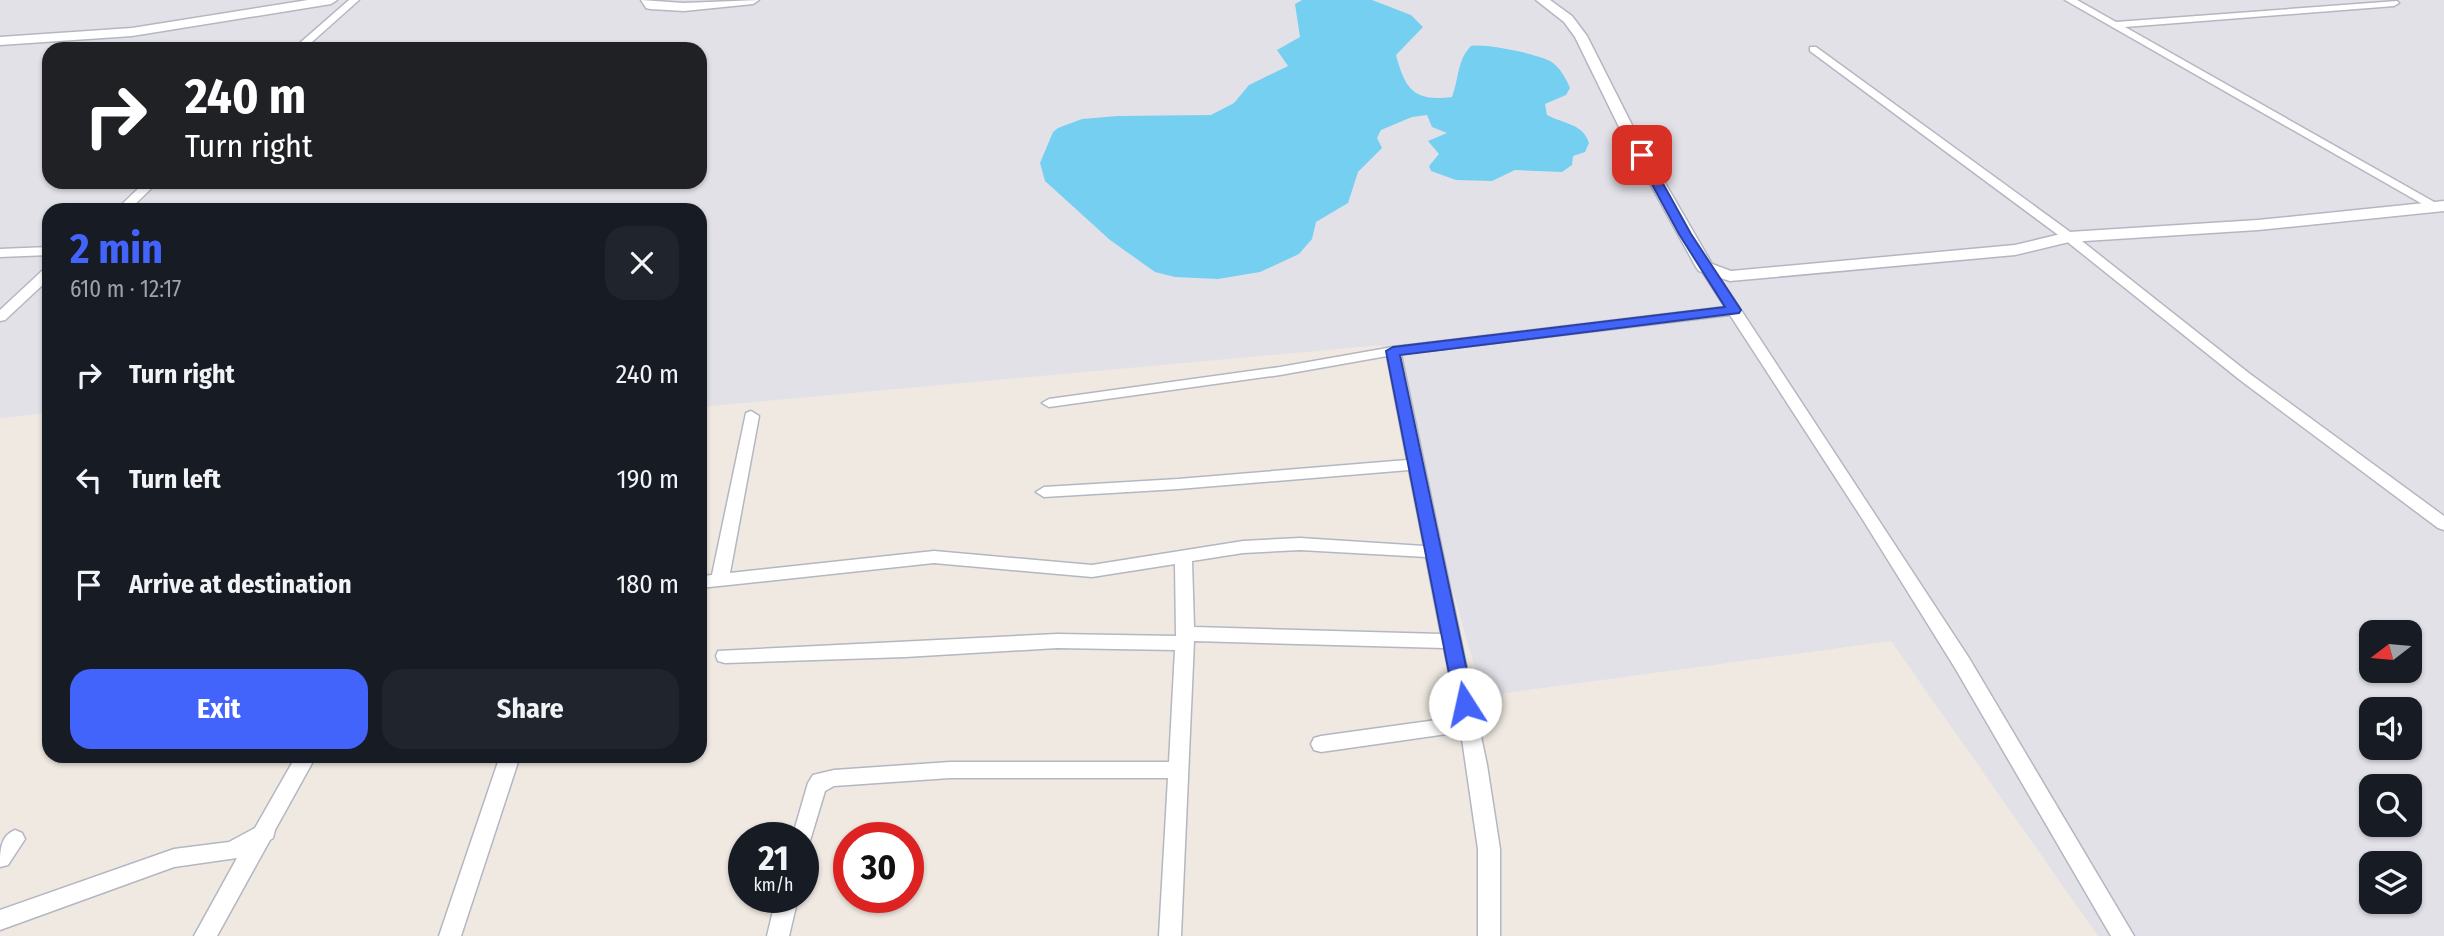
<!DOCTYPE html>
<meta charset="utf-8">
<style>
:root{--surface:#171b24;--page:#20242c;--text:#f1f3f6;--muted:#9ea1a6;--accent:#4264fb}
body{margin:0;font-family:"Fira Sans Condensed",sans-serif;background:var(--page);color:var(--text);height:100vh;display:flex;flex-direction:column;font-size:26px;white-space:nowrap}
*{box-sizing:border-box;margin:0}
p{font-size:23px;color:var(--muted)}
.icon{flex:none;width:38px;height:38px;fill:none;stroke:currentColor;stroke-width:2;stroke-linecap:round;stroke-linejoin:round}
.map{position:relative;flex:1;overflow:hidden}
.details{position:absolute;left:42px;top:203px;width:665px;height:560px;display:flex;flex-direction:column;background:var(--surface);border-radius:21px;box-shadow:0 2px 5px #0004}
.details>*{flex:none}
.banner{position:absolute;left:42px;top:42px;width:665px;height:147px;border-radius:21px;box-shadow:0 2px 5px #0004;background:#202124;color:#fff;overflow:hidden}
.needle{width:46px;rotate:254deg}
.buttons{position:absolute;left:2359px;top:620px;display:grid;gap:14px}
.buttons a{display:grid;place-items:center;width:63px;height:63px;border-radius:14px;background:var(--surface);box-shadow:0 2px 5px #0004;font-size:35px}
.speed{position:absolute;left:728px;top:822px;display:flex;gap:14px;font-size:35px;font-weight:700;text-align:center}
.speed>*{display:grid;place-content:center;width:91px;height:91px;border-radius:50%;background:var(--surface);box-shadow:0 2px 5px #0004;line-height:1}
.speed small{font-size:18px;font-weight:400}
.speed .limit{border:10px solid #d22;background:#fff;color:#111}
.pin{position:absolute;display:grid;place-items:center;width:60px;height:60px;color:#fff;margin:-30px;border-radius:14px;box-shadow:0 4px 10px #0006}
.me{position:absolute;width:77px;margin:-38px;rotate:350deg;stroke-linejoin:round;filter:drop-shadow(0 0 5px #0008)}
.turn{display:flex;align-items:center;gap:24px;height:147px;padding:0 28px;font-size:32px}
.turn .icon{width:91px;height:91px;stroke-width:2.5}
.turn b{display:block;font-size:49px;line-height:60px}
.round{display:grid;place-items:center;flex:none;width:74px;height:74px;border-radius:21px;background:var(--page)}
.summary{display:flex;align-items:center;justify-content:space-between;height:119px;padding:0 28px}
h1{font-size:42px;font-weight:700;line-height:52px;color:var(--accent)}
.primary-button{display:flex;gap:14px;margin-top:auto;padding:14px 28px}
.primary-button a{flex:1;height:80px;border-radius:21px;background:var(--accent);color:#fff;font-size:28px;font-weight:700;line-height:80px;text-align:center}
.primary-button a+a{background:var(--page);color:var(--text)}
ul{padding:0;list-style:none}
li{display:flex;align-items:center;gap:21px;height:105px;padding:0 28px}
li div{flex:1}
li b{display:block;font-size:26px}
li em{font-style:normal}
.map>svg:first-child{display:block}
.industrial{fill:#e3e1e8;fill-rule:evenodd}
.water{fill:#75cff0}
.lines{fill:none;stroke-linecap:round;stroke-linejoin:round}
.minor-casing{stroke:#b4b7c1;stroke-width:3}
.tertiary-casing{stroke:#b4b7c1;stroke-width:3}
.minor{fill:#fff;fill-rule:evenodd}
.tertiary{fill:#fff;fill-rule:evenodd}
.route{fill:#4264fb;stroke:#2b41a3;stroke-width:2}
</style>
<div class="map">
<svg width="2444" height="936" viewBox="0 0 2444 936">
<rect width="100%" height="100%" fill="#efe9e1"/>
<path class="industrial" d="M 0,0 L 2444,0 L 2444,936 L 2098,936 L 1891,641 L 1483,696 L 1382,345 L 700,407 L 700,210 L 49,210 L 49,413 L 0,418 ZM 49,49 L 700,49 L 700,182 L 49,182 ZM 2371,632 L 2410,632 L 2410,670 L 2371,670 ZM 2371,709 L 2410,709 L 2410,747 L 2371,747 ZM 2371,786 L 2410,786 L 2410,824 L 2371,824 ZM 2371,863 L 2410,863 L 2410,901 L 2371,901 Z"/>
<path class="water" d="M 1302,0 L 1372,0 L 1411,15 L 1423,27 L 1396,55 C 1405,89 1414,102 1452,97 C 1459,79 1457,60 1471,46 C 1485,43 1537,54 1550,61 C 1559,66 1566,78 1570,88 L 1566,95 L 1545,104 L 1547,115 C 1563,124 1583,123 1589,143 L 1585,152 L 1573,156 L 1572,165 L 1562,172 L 1515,170 L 1492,181 L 1456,180 L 1431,171 L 1429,166 L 1439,154 L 1428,141 L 1447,133 L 1432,127 L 1427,115 L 1412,117 L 1381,130 L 1377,138 L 1382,148 L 1358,172 L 1348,203 L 1316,222 L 1312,239 L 1299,254 L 1260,272 L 1218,279 L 1175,277 L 1155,272 L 1110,240 L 1045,181 L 1040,163 L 1053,132 L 1058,128 L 1082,119 L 1118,116 L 1211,115 L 1234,103 L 1249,85 L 1288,66 L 1277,50 L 1300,37 L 1295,4 Z"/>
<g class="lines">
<defs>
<path id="minor" d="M 349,0 L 359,0 L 304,49 L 293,49 Z
M 2065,0 L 2077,0 L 2116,22 L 2397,1 L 2399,3 L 2394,6 L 2125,27 L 2443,207 L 2441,210 L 2433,210 Z
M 1810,47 L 1816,47 L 2073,234 L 2250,374 L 2444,516 L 2444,530 L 2438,528 L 2240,380 L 2065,240 L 1810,51 Z
M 145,182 L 158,182 L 129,210 L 116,210 Z
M 49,247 L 49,255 L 0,257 L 0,249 Z
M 1705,263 L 1710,264 L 1741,310 L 1969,658 L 2134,936 L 2111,936 L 1955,668 L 1863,520 L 1730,315 L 1401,354 L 1487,765 L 1500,849 L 1500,936 L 1478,936 L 1478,849 L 1461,732 L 1321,752 L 1314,750 L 1311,744 L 1314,738 L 1321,736 L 1458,717 L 1444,648 L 1194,641 L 1181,936 L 1159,936 L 1168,778 L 950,778 L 834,786 L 825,791 L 809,844 L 803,847 L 803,838 L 792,838 L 808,783 L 813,775 L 834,770 L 950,762 L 1169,762 L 1175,650 L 1057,648 L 905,657 L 725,663 L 718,661 L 716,656 L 718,651 L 1057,634 L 1176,636 L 1175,564 L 1092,577 L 934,563 L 700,588 L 700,576 L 712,575 L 746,413 L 751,411 L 759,416 L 730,573 L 934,551 L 1092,565 L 1243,541 L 1300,538 L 1424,546 L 1409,470 L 1178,489 L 1044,497 L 1036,492 L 1044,487 L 1178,479 L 1407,460 L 1387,356 L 1280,375 L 1049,407 L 1042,403 L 1049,399 L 1280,367 L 1393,347 L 1725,307 L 1699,267 ZM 1300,550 L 1426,557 L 1441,634 L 1194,627 L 1192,561 L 1243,553 Z
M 49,268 L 49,279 L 5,320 L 0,321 L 0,310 L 44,269 Z
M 296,756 L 316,756 L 275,830 L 273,838 L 270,840 L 217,936 L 194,936 L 237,858 L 174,867 L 0,930 L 0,910 L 174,849 L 229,842 L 255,828 Z
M 500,756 L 520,756 L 461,936 L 439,936 Z
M 15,830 L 22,833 L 25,839 L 8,865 L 0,867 C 0,851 0,836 15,830 Z
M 776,898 L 798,898 L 789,936 L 767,936 Z"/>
<path id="tertiary" d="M 308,0 L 337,0 L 331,4 L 132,36 L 0,45 L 0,37 L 132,28 Z
M 641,0 L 684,3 L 759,0 L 753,4 L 684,11 L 650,9 L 646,8 Z
M 1536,0 L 1550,0 L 1572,16 L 1587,36 L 1635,131 L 1712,264 L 1731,271 L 2015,245 L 2069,232 L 2258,220 L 2444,201 L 2444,211 L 2258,230 L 2069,242 L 2015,255 L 1730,281 L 1699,271 L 1696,267 L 1621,131 L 1575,37 L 1564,22 Z"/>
</defs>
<use href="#minor" class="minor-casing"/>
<use href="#tertiary" class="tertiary-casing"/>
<use href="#minor" class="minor"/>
<use href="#tertiary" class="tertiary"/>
</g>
<path class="route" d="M 1642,151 L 1647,155 L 1691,234 L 1741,310 L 1739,313 L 1400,355 L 1474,704 L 1472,709 L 1465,711 L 1458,709 L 1455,704 L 1386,351 L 1393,347 L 1725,307 L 1679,234 L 1636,155 Z"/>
</svg>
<div class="buttons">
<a><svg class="needle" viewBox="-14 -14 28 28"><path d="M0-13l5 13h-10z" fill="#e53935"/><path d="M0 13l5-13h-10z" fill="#9ea1a6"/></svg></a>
<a><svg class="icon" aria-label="sound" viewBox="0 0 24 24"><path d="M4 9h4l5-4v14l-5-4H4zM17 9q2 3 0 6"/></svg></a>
<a><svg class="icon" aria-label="search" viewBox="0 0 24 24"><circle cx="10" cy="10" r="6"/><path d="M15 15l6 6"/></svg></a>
<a><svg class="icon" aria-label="layers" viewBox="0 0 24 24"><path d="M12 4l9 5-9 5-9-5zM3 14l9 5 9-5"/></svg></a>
</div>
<div class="speed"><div>21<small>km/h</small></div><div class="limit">30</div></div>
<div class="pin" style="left:1642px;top:155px;background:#d93025"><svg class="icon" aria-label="arrive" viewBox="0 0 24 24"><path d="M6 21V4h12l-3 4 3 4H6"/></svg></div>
<svg class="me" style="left:1465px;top:704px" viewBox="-20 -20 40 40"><circle r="19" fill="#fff"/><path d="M0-13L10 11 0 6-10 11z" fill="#4264fb"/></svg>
<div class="banner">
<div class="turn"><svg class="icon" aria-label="right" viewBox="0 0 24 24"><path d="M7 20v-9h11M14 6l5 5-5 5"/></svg><div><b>240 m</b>Turn right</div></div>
</div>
<section class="details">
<div class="summary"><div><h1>2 min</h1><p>610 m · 12:17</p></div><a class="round"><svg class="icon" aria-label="close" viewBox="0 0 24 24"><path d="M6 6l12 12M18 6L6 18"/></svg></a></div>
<ul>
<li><svg class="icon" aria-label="right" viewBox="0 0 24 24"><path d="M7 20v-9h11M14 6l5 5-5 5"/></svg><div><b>Turn right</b></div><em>240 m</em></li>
<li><svg class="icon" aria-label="left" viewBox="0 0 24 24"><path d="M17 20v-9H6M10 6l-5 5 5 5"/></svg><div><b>Turn left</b></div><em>190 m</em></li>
<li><svg class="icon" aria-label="arrive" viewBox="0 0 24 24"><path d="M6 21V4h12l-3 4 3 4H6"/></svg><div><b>Arrive at destination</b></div><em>180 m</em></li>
</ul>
<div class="primary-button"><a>Exit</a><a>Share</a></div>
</section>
</div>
